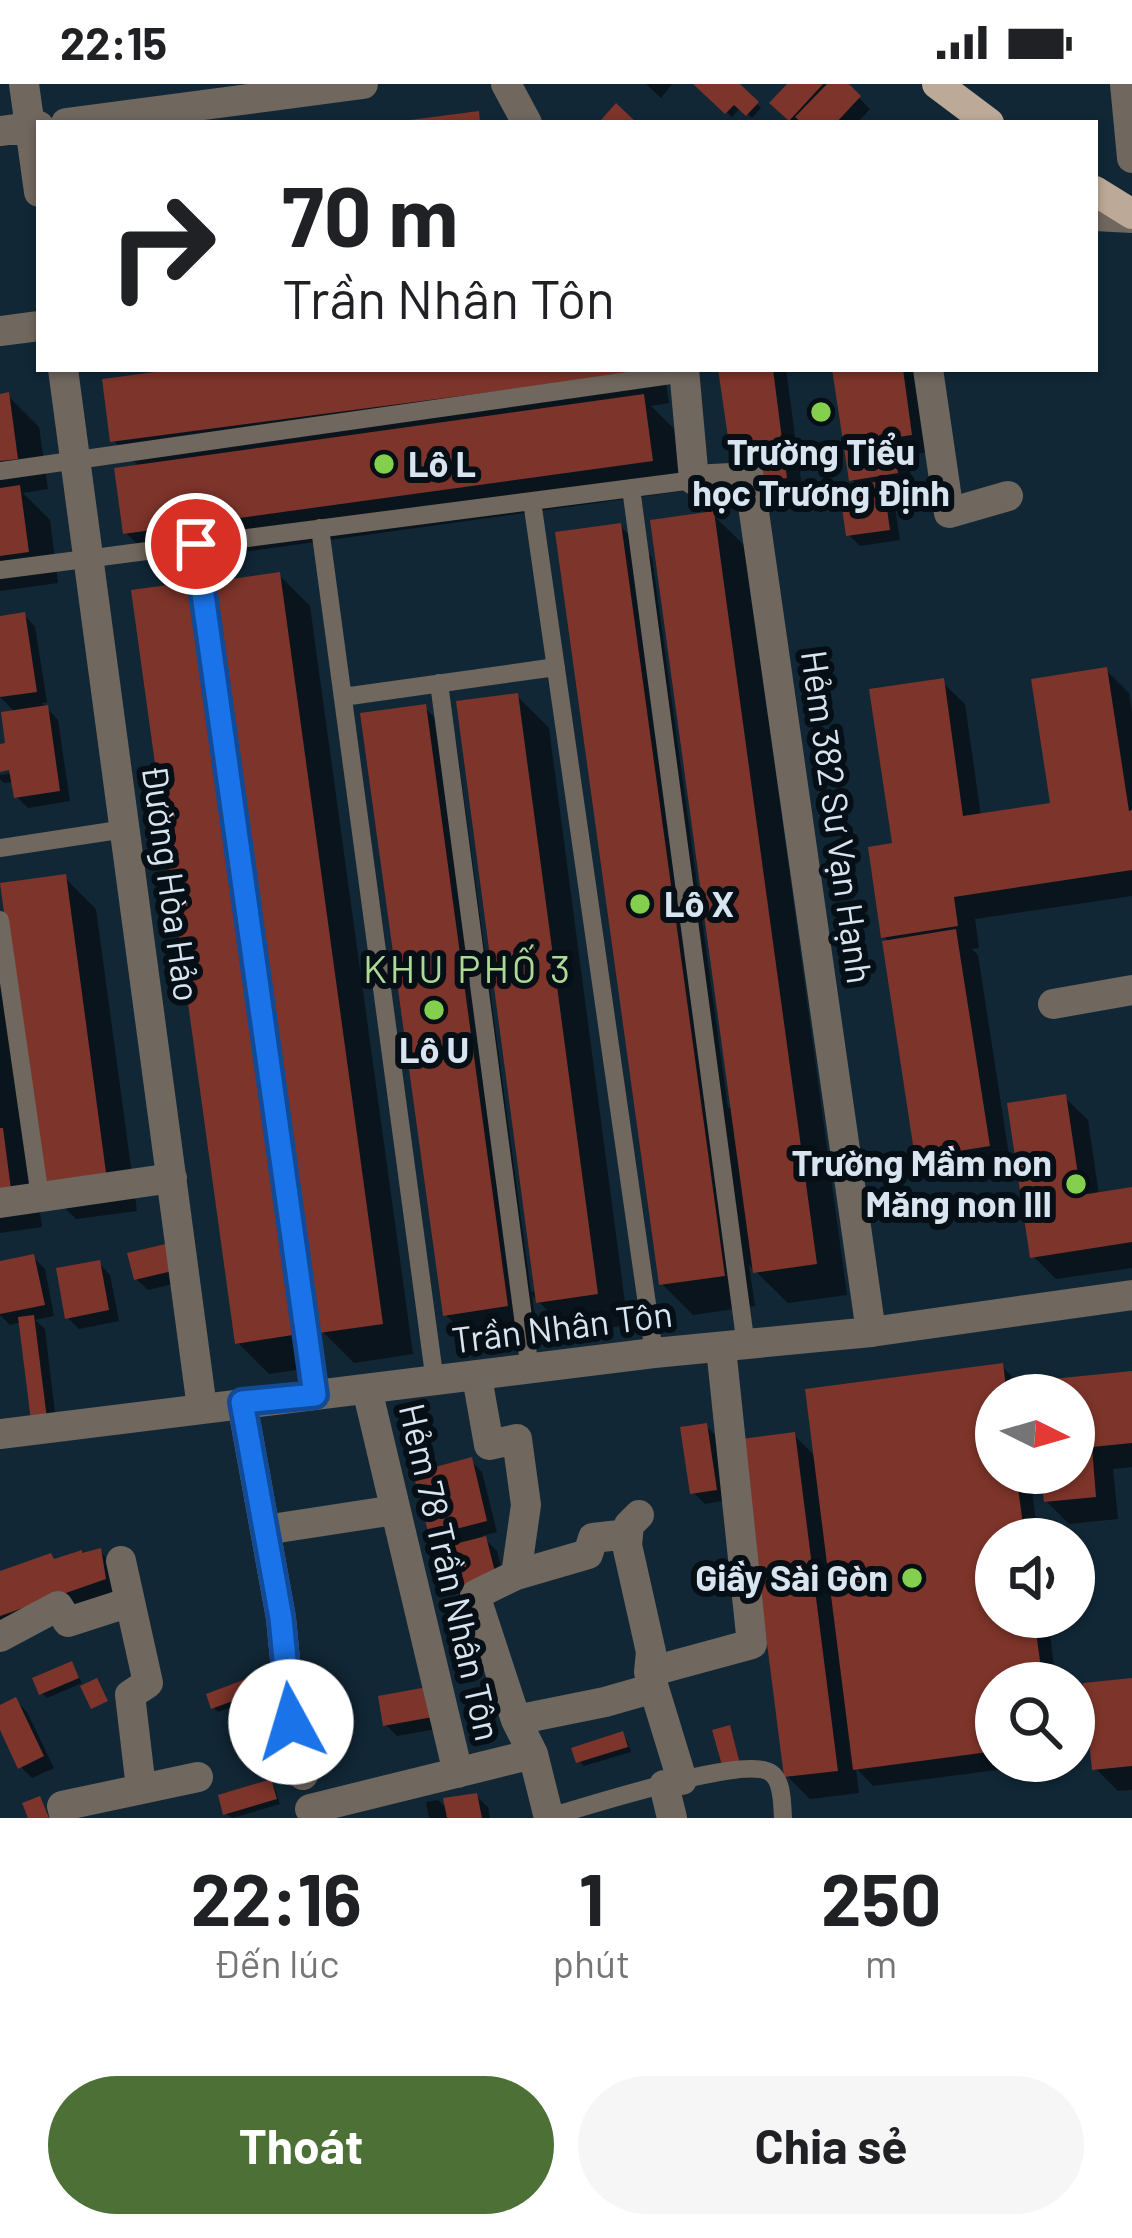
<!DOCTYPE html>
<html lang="vi">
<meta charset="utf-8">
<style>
:root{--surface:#fff;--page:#f6f6f6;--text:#202124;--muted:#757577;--accent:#4d7037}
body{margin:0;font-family:Barlow,sans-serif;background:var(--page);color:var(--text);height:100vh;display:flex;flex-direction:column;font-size:45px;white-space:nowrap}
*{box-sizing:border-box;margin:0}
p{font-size:39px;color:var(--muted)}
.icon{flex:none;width:66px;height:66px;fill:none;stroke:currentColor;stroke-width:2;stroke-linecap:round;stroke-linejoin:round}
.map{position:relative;height:1734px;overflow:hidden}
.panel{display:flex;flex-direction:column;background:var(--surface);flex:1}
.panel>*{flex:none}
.hud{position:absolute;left:36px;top:36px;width:1062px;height:252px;border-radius:0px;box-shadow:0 3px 9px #0004;background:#fff;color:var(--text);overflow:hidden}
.needle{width:78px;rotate:95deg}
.buttons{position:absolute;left:975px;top:1290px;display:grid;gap:24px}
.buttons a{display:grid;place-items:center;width:120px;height:120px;border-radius:50%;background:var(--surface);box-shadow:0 3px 9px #0004;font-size:60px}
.pin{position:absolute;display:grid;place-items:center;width:102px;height:102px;color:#fff;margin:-51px;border:6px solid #fff;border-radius:50%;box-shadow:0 3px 12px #0007}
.me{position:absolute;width:132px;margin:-66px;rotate:354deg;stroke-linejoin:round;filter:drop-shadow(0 0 9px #0008)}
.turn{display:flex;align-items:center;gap:42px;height:252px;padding:0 48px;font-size:54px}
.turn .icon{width:156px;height:156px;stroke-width:2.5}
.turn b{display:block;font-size:84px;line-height:102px}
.eta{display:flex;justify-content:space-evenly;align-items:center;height:204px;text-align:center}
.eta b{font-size:72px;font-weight:700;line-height:84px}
.primary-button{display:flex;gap:24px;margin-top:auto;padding:24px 48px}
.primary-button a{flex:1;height:138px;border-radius:72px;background:var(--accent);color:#fff;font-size:48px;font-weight:700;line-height:138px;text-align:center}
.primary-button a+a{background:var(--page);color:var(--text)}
.status{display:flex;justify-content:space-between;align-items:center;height:84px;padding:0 60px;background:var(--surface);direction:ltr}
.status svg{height:33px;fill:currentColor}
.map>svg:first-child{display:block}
.shadow{fill:#0007}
.building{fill:#7d342a}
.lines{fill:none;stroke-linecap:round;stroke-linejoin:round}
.service{stroke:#70675e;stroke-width:18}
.minor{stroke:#70675e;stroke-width:30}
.tertiary{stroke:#70675e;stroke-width:30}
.primary{stroke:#bda997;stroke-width:30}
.route-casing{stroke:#114b97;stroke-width:30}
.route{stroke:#1a73e8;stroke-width:21}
.poi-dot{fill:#84d04e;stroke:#060f16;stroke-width:4.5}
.labels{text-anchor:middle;stroke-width:12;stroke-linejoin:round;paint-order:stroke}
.poi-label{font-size:36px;font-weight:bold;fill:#d8e5f0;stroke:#060f16}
.street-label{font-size:36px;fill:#d8e5f0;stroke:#060f16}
.neighbourhood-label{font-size:39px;letter-spacing:3px;fill:#add895;stroke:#060f16}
</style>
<div class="status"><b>22:15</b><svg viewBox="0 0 49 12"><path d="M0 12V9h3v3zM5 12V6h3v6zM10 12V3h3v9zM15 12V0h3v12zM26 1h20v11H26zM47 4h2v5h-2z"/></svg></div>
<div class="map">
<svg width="1132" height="1734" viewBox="0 0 1132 1734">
<rect width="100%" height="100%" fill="#112736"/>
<path class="shadow" d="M 646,0 L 672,0 L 661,14 Z
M 697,0 L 736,0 L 761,24 L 752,34 L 741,23 L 732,33 Z
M 791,0 L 845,0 L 870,25 L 857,39 L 794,39 L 773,19 Z
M 201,285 L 664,285 L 669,319 L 651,322 L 674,345 L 683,407 L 157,480 L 126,449 L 140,383 L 113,356 Z
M 721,285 L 786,285 L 803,411 L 779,415 L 749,387 L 748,381 L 732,366 Z
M 835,285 L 916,285 L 928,368 L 908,371 L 913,406 L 893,409 L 900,456 L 860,462 L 849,451 L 860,403 L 852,396 Z
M 8,312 L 39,343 L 48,405 L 23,409 L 50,436 L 58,499 L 0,507 L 0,313 Z
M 713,431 L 745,462 L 847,1211 L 788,1219 L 749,1181 L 755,1222 L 693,1231 L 662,1200 L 620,442 L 652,473 L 728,1024 L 734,1024 Z
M 279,491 L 310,522 L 413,1270 L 354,1279 L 317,1242 L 323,1282 L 269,1290 L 237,1258 L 189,501 L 224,536 Z
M 24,531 L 35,543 L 47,618 L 42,619 L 58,636 L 70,717 L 28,724 L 16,712 L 14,698 L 4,699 L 0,695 L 0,691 L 25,687 L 0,685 L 0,663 L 9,661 L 16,629 L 0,613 L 0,535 Z
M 1106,586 L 1129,609 L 1132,628 L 1132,812 L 975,835 L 979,864 L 972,865 L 978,871 L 1011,1084 L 941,1095 L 918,1072 L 890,859 L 884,852 L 895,762 L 942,598 L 965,620 L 981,732 L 1053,721 Z
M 517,612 L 549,644 L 628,1241 L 570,1249 L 532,1211 L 538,1253 L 477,1262 L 445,1230 L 424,623 L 456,655 L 531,1208 L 537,1207 Z
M 65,794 L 96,825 L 137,1127 L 76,1135 L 44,1104 Z
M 0,837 L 42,1143 L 0,1149 Z
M 1065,1014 L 1088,1036 L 1099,1111 L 1132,1106 L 1132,1184 L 1056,1195 L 1033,1172 Z
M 131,1171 L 190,1196 L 148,1206 L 136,1195 Z
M 33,1173 L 45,1185 L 54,1232 L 35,1236 L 45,1245 L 57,1346 L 45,1347 L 22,1238 L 10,1241 L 0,1231 L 0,1180 Z
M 99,1179 L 110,1191 L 119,1237 L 79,1245 L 68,1234 Z
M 1002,1282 L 1019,1300 L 1020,1311 L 996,1311 L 996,1389 L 1030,1389 L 1038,1455 L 996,1455 L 996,1533 L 1048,1533 L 1056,1599 L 996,1599 L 996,1677 L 1066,1677 L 873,1702 L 856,1684 L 859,1709 L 810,1715 L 787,1692 L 794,1351 L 817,1374 Z
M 1132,1290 L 1132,1383 L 1113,1385 L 1118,1435 L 1069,1440 L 1046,1417 L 1044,1389 L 1074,1389 L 1074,1311 L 1036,1311 Z
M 706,1342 L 717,1353 L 727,1416 L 705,1420 L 693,1408 Z
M 471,1377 L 482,1388 L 497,1448 L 482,1452 L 497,1467 L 506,1503 L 463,1514 L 451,1503 L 446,1465 L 432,1451 Z
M 100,1467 L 117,1485 L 122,1512 L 0,1540 L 0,1491 Z
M 72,1581 L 84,1603 L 96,1597 L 107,1614 L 93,1621 L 82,1599 L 47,1614 L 42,1609 Z
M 1132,1597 L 1132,1706 L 1118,1707 L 1095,1684 Z
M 246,1598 L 254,1615 L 218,1628 L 213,1623 Z
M 426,1606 L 442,1644 L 397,1652 L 386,1641 Z
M 16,1617 L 27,1628 L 54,1684 L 32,1694 L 21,1683 L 0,1639 L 0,1624 Z
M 622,1651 L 627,1656 L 631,1668 L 584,1682 L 579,1677 Z
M 270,1699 L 275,1704 L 280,1720 L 233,1734 L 226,1730 Z
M 476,1712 L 488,1723 L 490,1734 L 429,1734 L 426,1718 L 438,1716 L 449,1727 Z"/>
<path class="building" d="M 693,0 L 740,0 L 759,18 L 746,32 L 734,21 L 725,30 Z
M 787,0 L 823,0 L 789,37 L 769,19 Z
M 827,0 L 849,0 L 861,12 L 836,39 L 802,39 L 795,33 Z
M 616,19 L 637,39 L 604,39 L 601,36 Z
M 479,27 L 480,39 L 410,39 L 410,36 Z
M 178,285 L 644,285 L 644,288 L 110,358 L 102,295 Z
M 718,285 L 773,285 L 787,394 L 758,399 L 746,388 L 743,366 L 730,367 Z
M 832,285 L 903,285 L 912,351 L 892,354 L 898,389 L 849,397 Z
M 9,308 L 18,375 L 0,377 L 0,310 Z
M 644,310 L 653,377 L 123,450 L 114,384 Z
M 883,397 L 890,446 L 846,452 L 839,403 Z
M 20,401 L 29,468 L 0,472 L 0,404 Z
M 714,427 L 817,1180 L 753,1189 L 650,436 Z
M 621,439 L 725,1192 L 659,1201 L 555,448 Z
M 280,488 L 383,1240 L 319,1249 L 216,497 Z
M 190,498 L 293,1251 L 235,1260 L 131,506 Z
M 25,528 L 37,608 L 0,613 L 0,532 Z
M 1107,583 L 1129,727 L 1132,726 L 1132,786 L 954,813 L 958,842 L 881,854 L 868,763 L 892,759 L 869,605 L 944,594 L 963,732 L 1050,719 L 1031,595 Z
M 518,609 L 598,1210 L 536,1219 L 456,617 Z
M 426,620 L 508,1222 L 443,1232 L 360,629 Z
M 48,621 L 60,707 L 14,714 L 9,686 L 0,688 L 0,660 L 5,659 L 1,628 Z
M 66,790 L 107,1096 L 42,1105 L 0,799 Z
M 956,845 L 990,1062 L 915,1074 L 882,857 Z
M 1066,1010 L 1081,1111 L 1132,1103 L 1132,1158 L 1030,1174 L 1007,1019 Z
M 0,1044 L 3,1044 L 12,1113 L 0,1114 Z
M 174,1158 L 181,1185 L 134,1196 L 127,1169 Z
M 34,1170 L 45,1221 L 0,1230 L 0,1177 Z
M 100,1176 L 109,1226 L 65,1235 L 56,1184 Z
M 34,1231 L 47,1335 L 31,1337 L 18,1233 Z
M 1003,1279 L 1007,1311 L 996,1311 L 996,1389 L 1016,1389 L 1025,1455 L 996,1455 L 996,1533 L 1034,1533 L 1043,1599 L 996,1599 L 996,1667 L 853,1686 L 805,1305 Z
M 1132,1287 L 1132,1359 L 1092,1363 L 1096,1413 L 1044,1418 L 1041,1389 L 1074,1389 L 1074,1311 L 1033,1311 L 1032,1297 Z
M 707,1339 L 717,1406 L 690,1410 L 680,1343 Z
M 795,1348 L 838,1687 L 784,1693 L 741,1355 Z
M 472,1373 L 487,1437 L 429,1452 L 413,1389 Z
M 486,1452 L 496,1492 L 449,1504 L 439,1464 Z
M 101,1464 L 106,1495 L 0,1532 L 0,1487 L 51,1469 L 54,1475 L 82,1466 L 82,1469 Z
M 72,1577 L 79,1594 L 39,1611 L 32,1594 Z
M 97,1594 L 108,1617 L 91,1625 L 80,1602 Z
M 1132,1594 L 1132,1682 L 1092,1686 L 1083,1599 Z
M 246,1595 L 252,1610 L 211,1625 L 206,1610 Z
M 427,1603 L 433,1633 L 383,1642 L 378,1612 Z
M 16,1613 L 44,1672 L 18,1685 L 0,1646 L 0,1621 Z
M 730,1641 L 740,1680 L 723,1685 L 712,1646 Z
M 623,1647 L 628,1663 L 576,1679 L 571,1664 Z
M 271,1695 L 277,1715 L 223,1731 L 218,1711 Z
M 477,1709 L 482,1734 L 447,1734 L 443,1714 Z
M 40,1712 L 49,1734 L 28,1734 L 22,1719 Z"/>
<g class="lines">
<path class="service" d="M 0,387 L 685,289
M 631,404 L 746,1262
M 532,417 L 654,1269
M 320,444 L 435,1298
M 196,460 L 315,1311
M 0,486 L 694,396
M 439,599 L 530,1286
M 343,613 L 556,583
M 0,764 L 125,745
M 0,836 L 40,1113
M 549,1733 C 586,1723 745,1670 771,1689 C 783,1697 782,1721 783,1734"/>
<path class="minor" d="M 24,0 L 39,108
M 506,0 L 527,39
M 66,39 L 363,0
M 0,47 L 39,42
M 63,285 L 202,1324
M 684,285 L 694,396 L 749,393 L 871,1248
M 928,285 L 949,429 L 1008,412
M 1053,920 L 1132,906
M 0,1119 L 172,1094
M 477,1293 L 489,1361 L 517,1355 L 526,1421 L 516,1491
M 367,1305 L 458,1689
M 242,1319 L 281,1534 L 291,1638 L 303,1691
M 639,1431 L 629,1441 L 627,1461 L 651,1568 L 649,1588 L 682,1696
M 265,1446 L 395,1426
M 121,1477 L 148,1599 L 130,1611 L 141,1704
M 0,1553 L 58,1522 L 68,1538 L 130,1518
M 649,1588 L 752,1560 L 721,1264
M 516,1636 L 605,1618 L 654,1604
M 664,1701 L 672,1734
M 310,1725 L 533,1670
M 65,1734 L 62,1722 L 198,1693
M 549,1734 L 533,1670 L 516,1636 L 475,1511 L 516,1491 L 588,1470 L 593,1454 L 628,1450"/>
<path class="tertiary" d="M 1125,0 L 1132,74
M 1095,132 L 1132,134
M 0,247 L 39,242
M 0,1350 L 654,1269 L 871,1248 L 1132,1211"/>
<path class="primary" d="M 937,0 L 989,39
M 1095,107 L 1132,130"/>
</g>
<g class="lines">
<defs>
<path id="route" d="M 196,460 L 315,1311 L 242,1318 L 281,1534 L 291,1638"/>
</defs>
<use href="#route" class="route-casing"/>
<use href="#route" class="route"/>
</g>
<g class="poi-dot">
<circle cx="821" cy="328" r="12"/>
<circle cx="384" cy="380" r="12"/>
<circle cx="640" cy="820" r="12"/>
<circle cx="434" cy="926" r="12"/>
<circle cx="1076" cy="1100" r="12"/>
<circle cx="912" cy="1494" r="12"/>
</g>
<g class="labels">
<g class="poi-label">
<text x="821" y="381">Trường Tiểu<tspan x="821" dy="41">học Trương Định</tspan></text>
<text x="408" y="393" text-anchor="start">Lô L</text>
<text x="664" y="833" text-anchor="start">Lô X</text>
<text x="434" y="979">Lô U</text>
<text x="1052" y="1092" text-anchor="end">Trường Mầm non<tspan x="1052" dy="41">Măng non III</tspan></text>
<text x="888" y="1507" text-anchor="end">Giầy Sài Gòn</text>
</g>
<g class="street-label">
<text transform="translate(837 733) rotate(82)" y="13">Hẻm 382 Sư Vạn Hạnh</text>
<text transform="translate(171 799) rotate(82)" y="13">Đường Hòa Hảo</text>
<text transform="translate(562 1243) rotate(-7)" y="13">Trần Nhân Tôn</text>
<text transform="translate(450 1488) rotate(77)" y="13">Hẻm 78 Trần Nhân Tôn</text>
</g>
<g class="neighbourhood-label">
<text x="468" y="899">KHU PHỐ 3</text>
</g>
</g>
</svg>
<div class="buttons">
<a><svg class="needle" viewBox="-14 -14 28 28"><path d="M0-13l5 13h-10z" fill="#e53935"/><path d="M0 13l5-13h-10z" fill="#757577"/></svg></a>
<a><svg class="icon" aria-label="sound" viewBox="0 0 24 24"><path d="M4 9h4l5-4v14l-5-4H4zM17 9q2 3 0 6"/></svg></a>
<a><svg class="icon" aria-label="search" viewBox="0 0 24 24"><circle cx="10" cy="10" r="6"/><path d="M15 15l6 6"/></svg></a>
</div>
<div class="pin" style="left:196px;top:460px;background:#d93025"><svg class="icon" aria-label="arrive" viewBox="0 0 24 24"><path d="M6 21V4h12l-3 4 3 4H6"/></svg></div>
<svg class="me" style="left:291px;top:1638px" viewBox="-20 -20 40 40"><circle r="19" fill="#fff"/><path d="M0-13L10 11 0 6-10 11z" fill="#1a73e8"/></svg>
<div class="hud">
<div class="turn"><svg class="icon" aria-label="right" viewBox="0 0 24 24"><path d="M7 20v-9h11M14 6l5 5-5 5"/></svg><div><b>70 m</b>Trần Nhân Tôn</div></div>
</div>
</div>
<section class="panel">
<div class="eta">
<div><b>22:16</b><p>Đến lúc</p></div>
<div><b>1</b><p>phút</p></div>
<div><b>250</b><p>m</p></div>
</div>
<div class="primary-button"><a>Thoát</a><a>Chia sẻ</a></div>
</section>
